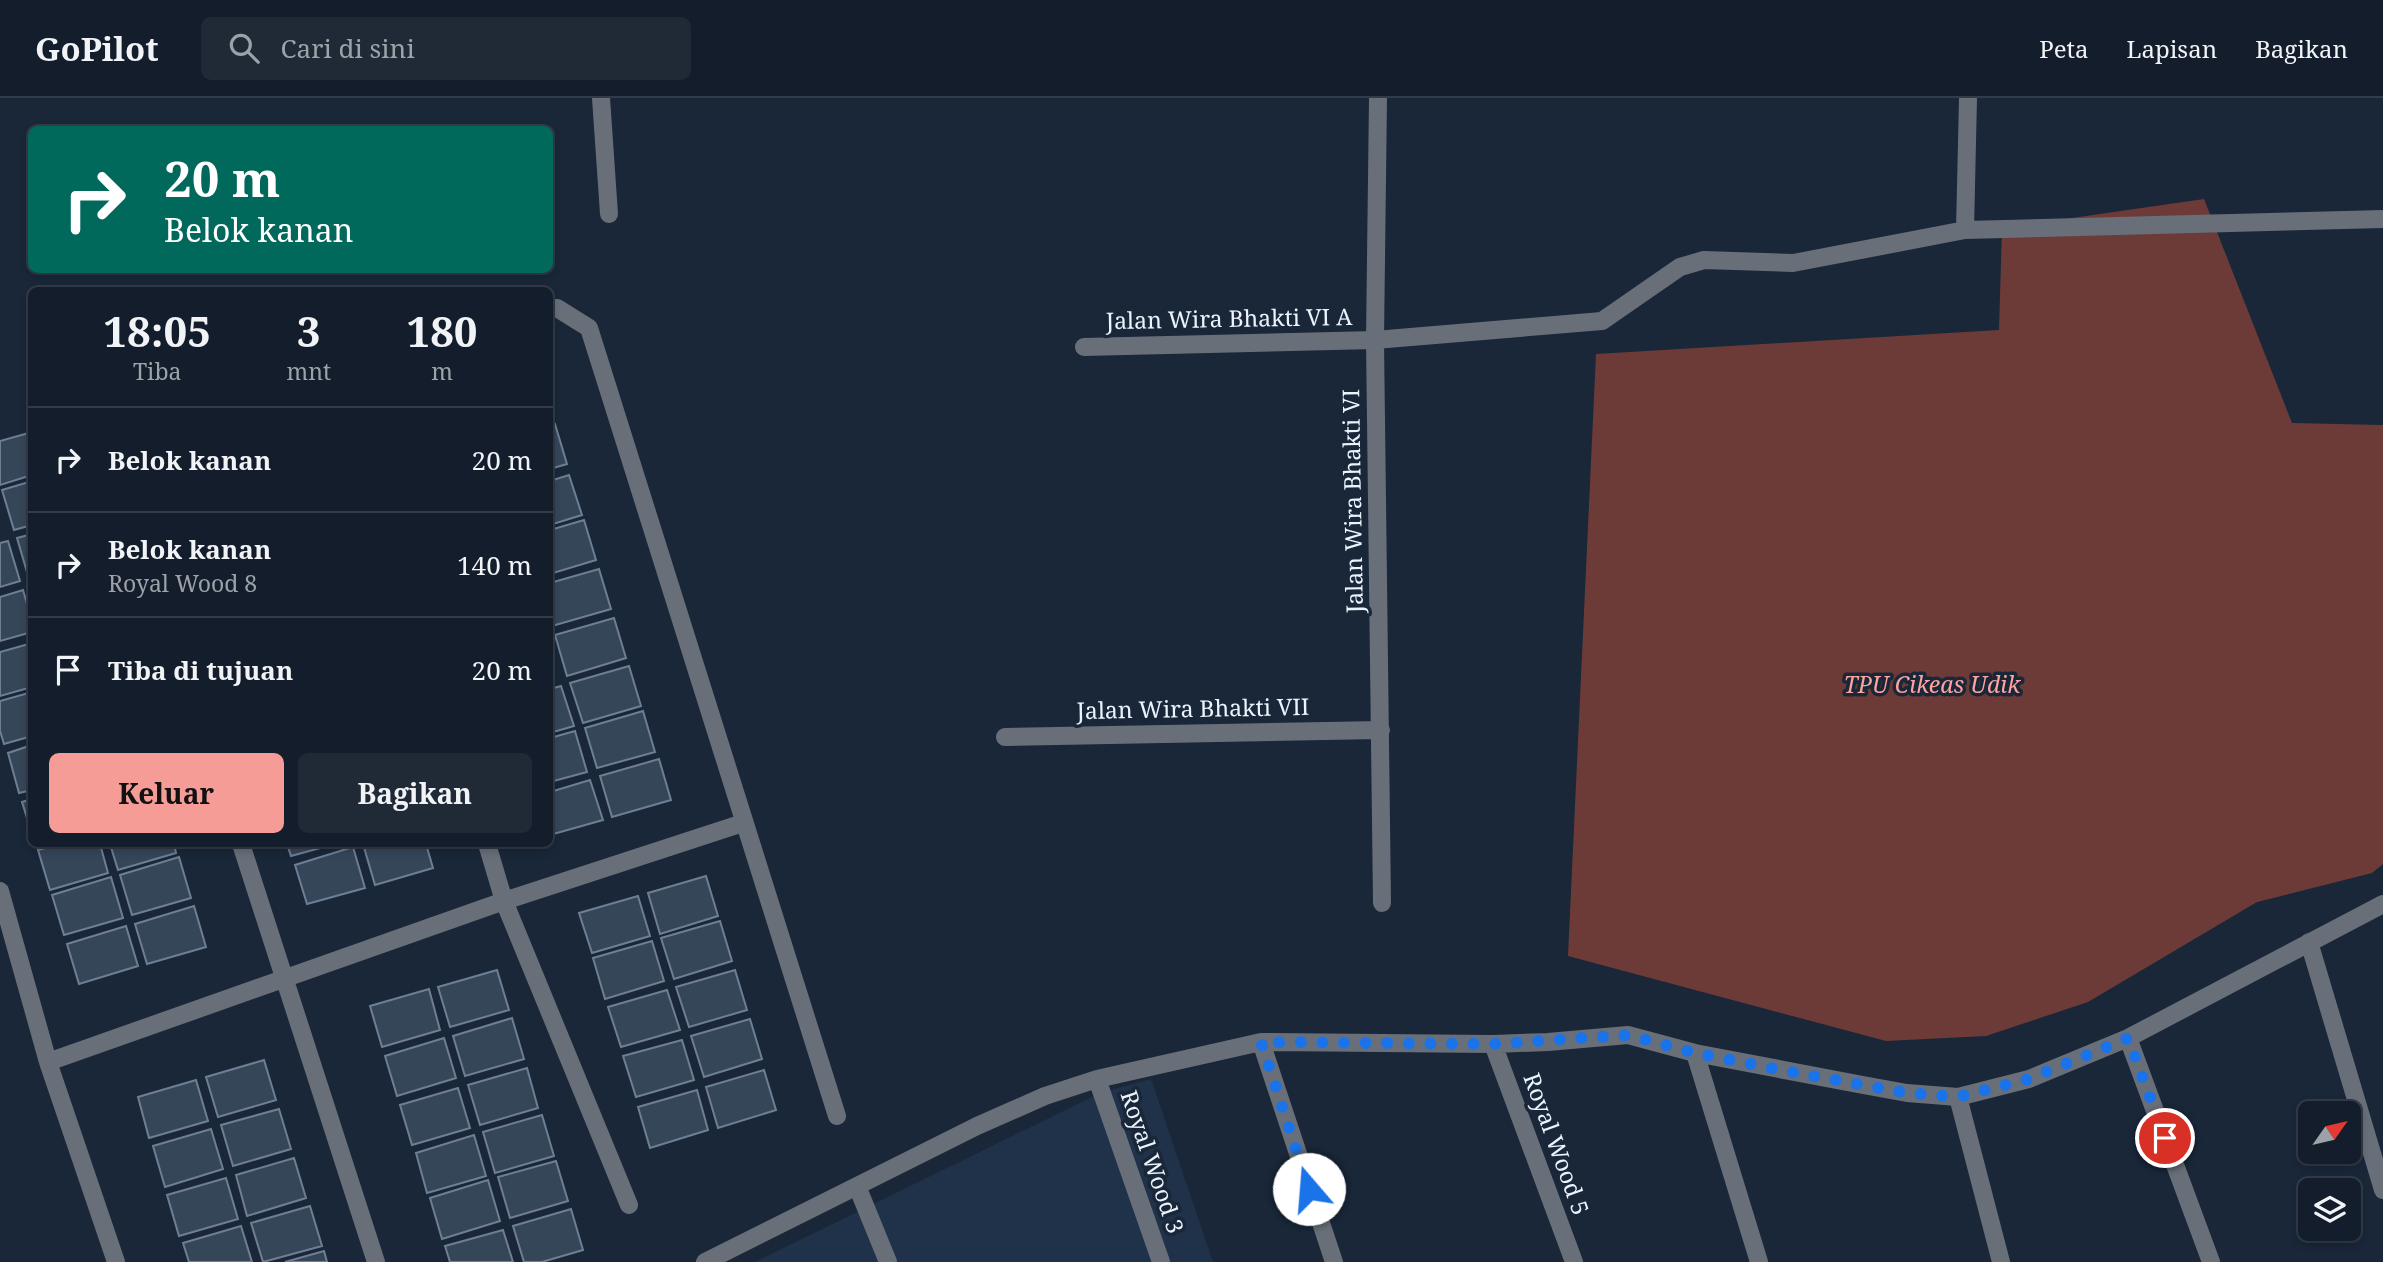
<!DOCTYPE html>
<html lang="id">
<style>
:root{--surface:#131d2b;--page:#202a37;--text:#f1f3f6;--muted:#9da2a9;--line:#323b47;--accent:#f59c96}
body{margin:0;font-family:"Noto Serif",serif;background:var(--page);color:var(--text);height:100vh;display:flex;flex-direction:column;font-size:26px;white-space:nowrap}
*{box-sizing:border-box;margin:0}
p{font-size:23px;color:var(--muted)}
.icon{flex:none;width:38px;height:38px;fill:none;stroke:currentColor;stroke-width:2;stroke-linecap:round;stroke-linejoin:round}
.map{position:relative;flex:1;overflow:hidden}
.panel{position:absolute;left:28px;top:189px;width:525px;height:560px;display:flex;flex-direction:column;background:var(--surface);border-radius:10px;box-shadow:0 4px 10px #0003,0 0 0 2px var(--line)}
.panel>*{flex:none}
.banner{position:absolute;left:28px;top:28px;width:525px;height:147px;border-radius:10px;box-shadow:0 4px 10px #0003,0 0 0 2px var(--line);background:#00695c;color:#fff;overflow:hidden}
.needle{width:46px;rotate:56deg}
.tools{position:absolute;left:2298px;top:1003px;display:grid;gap:14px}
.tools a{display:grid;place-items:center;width:63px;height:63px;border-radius:10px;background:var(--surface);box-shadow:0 4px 10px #0003,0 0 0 2px var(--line);font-size:35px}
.pin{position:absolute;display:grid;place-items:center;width:60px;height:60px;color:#fff;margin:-30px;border:4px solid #fff;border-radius:50%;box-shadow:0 2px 7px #0007}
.me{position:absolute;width:77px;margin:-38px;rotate:342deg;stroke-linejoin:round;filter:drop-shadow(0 0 5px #0008)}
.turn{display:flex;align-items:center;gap:24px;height:147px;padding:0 21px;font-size:32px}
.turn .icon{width:91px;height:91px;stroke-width:2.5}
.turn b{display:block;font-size:49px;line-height:60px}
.eta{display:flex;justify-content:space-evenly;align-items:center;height:119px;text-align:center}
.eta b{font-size:42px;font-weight:700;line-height:49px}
.action{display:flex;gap:14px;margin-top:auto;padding:14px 21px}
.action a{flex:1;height:80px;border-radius:10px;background:var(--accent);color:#111;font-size:28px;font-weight:700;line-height:80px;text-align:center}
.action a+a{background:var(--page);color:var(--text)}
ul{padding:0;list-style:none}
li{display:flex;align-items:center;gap:21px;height:105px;padding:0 21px;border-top:2px solid var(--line)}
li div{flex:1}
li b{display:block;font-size:26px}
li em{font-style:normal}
header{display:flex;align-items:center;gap:42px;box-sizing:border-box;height:98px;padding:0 35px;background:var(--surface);border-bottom:2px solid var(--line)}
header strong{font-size:33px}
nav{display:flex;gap:38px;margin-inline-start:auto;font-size:24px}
.search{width:490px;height:63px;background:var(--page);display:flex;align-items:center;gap:18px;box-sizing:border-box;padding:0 24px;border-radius:10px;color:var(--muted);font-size:26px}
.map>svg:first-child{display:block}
.built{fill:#203249}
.green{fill:#6c3b38}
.building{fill:#364659;stroke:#6e7f95;stroke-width:2}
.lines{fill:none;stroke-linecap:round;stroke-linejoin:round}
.street{stroke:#686f79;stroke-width:18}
.route{stroke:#1a73e8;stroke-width:12;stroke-dasharray:0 21.6}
.labels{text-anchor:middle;stroke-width:7;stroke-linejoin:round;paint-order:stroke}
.street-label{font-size:23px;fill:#ebf3fd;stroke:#192739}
.park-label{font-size:23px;font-style:italic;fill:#ffa39d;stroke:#192739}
</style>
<header>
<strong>GoPilot</strong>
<div class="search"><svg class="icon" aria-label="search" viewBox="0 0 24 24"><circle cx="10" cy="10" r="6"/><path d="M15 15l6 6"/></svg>Cari di sini</div>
<nav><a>Peta</a><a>Lapisan</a><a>Bagikan</a></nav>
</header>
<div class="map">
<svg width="2383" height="1164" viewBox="0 0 2383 1164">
<rect width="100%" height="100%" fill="#192739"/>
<path class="built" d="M 1151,981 L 1213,1164 L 755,1164 L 1100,995 Z"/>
<path class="green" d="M 2204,101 L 2292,325 L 2383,327 L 2383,766 L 2372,775 L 2257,804 L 2088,904 L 1986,938 L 1886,943 L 1568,858 L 1596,256 L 1999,232 L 2002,130 Z"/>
<path class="building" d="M 555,326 L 567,366 L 550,371 L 550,327 Z
M 32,334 L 32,377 L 0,387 L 0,343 Z
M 569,377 L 582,417 L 550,427 L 550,383 Z
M 32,383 L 32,427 L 14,432 L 2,392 Z
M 584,422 L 596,462 L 550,476 L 550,432 Z
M 32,436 L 32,480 L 29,481 L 17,440 Z
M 8,443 L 20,483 L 0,489 L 0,445 Z
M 599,471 L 611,511 L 552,528 L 550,519 L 550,485 Z
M 23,492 L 32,523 L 32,534 L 0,543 L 0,499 Z
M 614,520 L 626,560 L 567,578 L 555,537 Z
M 32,545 L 32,589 L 0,598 L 0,554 Z
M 629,568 L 641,608 L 583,625 L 570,585 Z
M 561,588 L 574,628 L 550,635 L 550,591 Z
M 32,594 L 32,638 L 4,646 L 0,633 L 0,603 Z
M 643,613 L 655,654 L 597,670 L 585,630 Z
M 575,633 L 587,674 L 550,684 L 550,640 Z
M 32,647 L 32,692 L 19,695 L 8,655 Z
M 659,661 L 671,702 L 612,719 L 600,678 Z
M 590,682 L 603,722 L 550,737 L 550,694 Z
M 32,701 L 32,736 L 22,704 Z
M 59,746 L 100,746 L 108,775 L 50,792 L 38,752 Z
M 110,746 L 174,746 L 176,755 L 118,772 Z
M 287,746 L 335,746 L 291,758 Z
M 363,746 L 426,746 L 433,770 L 375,787 Z
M 353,749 L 365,790 L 307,806 L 295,767 Z
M 179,759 L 191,800 L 132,817 L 120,777 Z
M 706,778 L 718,818 L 660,836 L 648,795 Z
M 111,779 L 123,820 L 64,837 L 52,797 Z
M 638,798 L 650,838 L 592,855 L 579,815 Z
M 194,808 L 206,849 L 147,866 L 135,826 Z
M 720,823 L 732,863 L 674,881 L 661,840 Z
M 126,828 L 138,868 L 79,886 L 67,846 Z
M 652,843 L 664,883 L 605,901 L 593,860 Z
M 497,872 L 509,912 L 450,929 L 438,889 Z
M 735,872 L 747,912 L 689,929 L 676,889 Z
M 429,891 L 440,932 L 382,949 L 370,908 Z
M 667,892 L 680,932 L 621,949 L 608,909 Z
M 512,920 L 524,961 L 465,978 L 453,938 Z
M 750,921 L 762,961 L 704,979 L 691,938 Z
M 444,940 L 456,980 L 397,998 L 385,958 Z
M 682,942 L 694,982 L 636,999 L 623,958 Z
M 264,962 L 276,1002 L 218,1019 L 206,979 Z
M 527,970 L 538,1010 L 480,1027 L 468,987 Z
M 764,972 L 776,1012 L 718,1030 L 706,989 Z
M 196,982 L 208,1023 L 149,1040 L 138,999 Z
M 458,990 L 470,1030 L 412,1047 L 400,1007 Z
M 697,992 L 708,1032 L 650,1050 L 638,1009 Z
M 279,1011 L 291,1051 L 233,1068 L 221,1027 Z
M 542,1017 L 554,1058 L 495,1075 L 483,1034 Z
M 211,1031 L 223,1071 L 165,1089 L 153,1048 Z
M 474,1037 L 486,1078 L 427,1095 L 416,1055 Z
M 294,1060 L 306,1100 L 247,1118 L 236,1077 Z
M 556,1063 L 568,1103 L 510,1120 L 498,1079 Z
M 226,1080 L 238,1121 L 179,1138 L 167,1097 Z
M 488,1082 L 500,1123 L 442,1141 L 430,1100 Z
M 310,1108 L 322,1148 L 263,1164 L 251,1125 Z
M 571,1111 L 583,1152 L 542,1164 L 524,1164 L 513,1128 Z
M 241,1128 L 252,1164 L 189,1164 L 183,1145 Z
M 503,1132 L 513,1164 L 450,1164 L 445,1148 Z
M 324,1153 L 327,1164 L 285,1164 Z"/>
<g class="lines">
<path class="street" d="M 601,0 L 609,116
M 1378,0 L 1375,242 L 1382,805
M 1965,132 L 1968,0
M 550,210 L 557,210 L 589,230 L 837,1018
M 1084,249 L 1375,242 L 1602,223 L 1680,169 L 1704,162 L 1793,165 L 1965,132 L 2383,121
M 1005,639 L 1381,632
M 241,746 L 376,1164
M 487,746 L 504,803 L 629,1107
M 0,793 L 48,964 L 116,1164
M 2309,844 L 2383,1092
M 2128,940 L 2211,1164
M 1261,944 L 1334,1164
M 1493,946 L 1574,1164
M 1695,955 L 1759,1164
M 48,964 L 504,803 L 743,725
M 1097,981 L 1161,1164
M 1958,999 L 2001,1164
M 857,1088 L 888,1164
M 705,1164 L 977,1028 L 1045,998 L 1097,981 L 1261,944 L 1493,946 L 1548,944 L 1628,937 L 1695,955 L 1863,987 L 1907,995 L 1958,999 L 2029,981 L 2128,940 L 2383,806"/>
</g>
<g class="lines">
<path class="route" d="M 1309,1091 L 1261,944 L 1493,946 L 1628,937 L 1695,955 L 1791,974 L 1907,995 L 1958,999 L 2029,981 L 2128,940 L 2165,1040"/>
</g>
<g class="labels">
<g class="street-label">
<text transform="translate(1229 221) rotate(-1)" y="8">Jalan Wira Bhakti VI A</text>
<text transform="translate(1353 403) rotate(-91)" y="8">Jalan Wira Bhakti VI</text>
<text transform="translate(1193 611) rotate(-1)" y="8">Jalan Wira Bhakti VII</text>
<text transform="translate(1556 1046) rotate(70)" y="8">Royal Wood 5</text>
<text transform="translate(1152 1064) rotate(71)" y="8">Royal Wood 3</text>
</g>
<g class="park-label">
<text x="1932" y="595">TPU Cikeas Udik</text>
</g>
</g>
</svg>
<div class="tools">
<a><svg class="needle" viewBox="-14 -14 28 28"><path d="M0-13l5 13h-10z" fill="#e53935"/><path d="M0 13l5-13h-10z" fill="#9da2a9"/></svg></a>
<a><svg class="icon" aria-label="layers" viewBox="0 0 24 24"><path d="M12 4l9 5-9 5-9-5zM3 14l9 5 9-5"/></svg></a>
</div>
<div class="pin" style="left:2165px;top:1040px;background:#d93025"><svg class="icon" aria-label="arrive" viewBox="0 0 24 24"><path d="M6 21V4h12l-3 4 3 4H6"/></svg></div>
<svg class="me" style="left:1309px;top:1091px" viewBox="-20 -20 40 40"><circle r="19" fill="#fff"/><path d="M0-13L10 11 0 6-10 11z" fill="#1a73e8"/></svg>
<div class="banner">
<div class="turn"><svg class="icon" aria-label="right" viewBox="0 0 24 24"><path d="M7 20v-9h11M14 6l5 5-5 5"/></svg><div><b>20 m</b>Belok kanan</div></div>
</div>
<section class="panel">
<div class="eta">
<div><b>18:05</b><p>Tiba</p></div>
<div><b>3</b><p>mnt</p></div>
<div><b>180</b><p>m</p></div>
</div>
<ul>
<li><svg class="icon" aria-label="right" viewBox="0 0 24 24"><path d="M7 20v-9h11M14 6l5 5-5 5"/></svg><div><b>Belok kanan</b></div><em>20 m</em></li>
<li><svg class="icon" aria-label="right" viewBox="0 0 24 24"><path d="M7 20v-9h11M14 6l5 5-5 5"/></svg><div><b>Belok kanan</b><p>Royal Wood 8</p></div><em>140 m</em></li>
<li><svg class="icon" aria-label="arrive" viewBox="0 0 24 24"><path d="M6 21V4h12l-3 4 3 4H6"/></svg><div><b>Tiba di tujuan</b></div><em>20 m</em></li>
</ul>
<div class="action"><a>Keluar</a><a>Bagikan</a></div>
</section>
</div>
